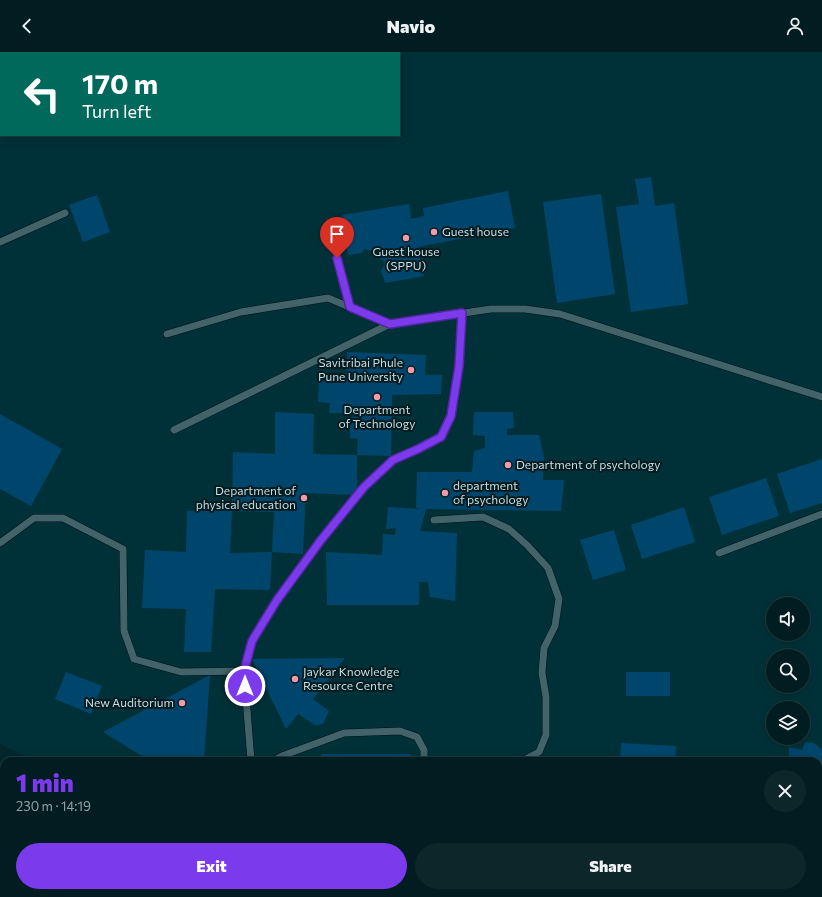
<!DOCTYPE html>
<meta charset="utf-8">
<style>
:root{--surface:#021d21;--page:#0c262a;--text:#f1f3f6;--muted:#96a2a5;--line:#233b3f;--accent:#7c3aed}
body{margin:0;font-family:Commissioner,sans-serif;background:var(--page);color:var(--text);height:100vh;display:flex;flex-direction:column;font-size:15px;white-space:nowrap}
*{box-sizing:border-box;margin:0}
p{font-size:13px;color:var(--muted)}
.icon{flex:none;width:22px;height:22px;fill:none;stroke:currentColor;stroke-width:2;stroke-linecap:round;stroke-linejoin:round}
.map{position:relative;flex:1;overflow:hidden}
.side{position:absolute;left:0px;top:705px;width:822px;height:140px;display:flex;flex-direction:column;background:var(--surface);border-radius:12px 12px 0 0;box-shadow:0 2px 10px #0003,0 0 0 1px var(--line)}
.side>*{flex:none}
.hud{position:absolute;left:0px;top:0px;width:400px;height:84px;box-shadow:0 2px 10px #0003,0 0 0 1px var(--line);background:#00695c;color:#fff;overflow:hidden}
.fabs{position:absolute;left:766px;top:545px;display:grid;gap:8px}
.fabs a{display:grid;place-items:center;width:44px;height:44px;border-radius:50%;background:var(--surface);box-shadow:0 2px 10px #0003,0 0 0 1px var(--line);font-size:20px}
.pin{position:absolute;display:grid;place-items:center;width:34px;height:34px;color:#fff;margin:-41px -17px;border-radius:50% 50% 50% 0;rotate:-45deg;box-shadow:0 0 4px #0007}
.pin .icon{rotate:45deg}
.me{position:absolute;width:44px;margin:-22px;rotate:0deg;stroke-linejoin:round;filter:drop-shadow(0 0 3px #0008)}
.turn{display:flex;align-items:center;gap:14px;height:84px;padding:0 16px;font-size:18px}
.turn .icon{width:52px;height:52px;stroke-width:2.5}
.turn b{display:block;font-size:28px;line-height:34px}
.round{display:grid;place-items:center;flex:none;width:42px;height:42px;border-radius:21px;background:var(--page)}
.overview{display:flex;align-items:center;justify-content:space-between;height:68px;padding:0 16px}
h1{font-size:24px;font-weight:800;line-height:30px;color:var(--accent)}
.cta{display:flex;gap:8px;margin-top:auto;padding:8px 16px}
.cta a{flex:1;height:46px;border-radius:24px;background:var(--accent);color:#fff;font-size:16px;font-weight:800;line-height:46px;text-align:center}
.cta a+a{background:var(--page);color:var(--text)}
header{display:flex;justify-content:space-between;align-items:center;height:52px;padding:0 16px;background:var(--surface);font-size:18px;font-weight:800}
.map>svg:first-child{display:block}
.built{fill:#003138;fill-rule:evenodd}
.building{fill:#00466c}
.lines{fill:none;stroke-linecap:round;stroke-linejoin:round}
.lane-casing{stroke:#000f13;stroke-width:8}
.lane{stroke:#416369;stroke-width:7}
.route-casing{stroke:#51269a;stroke-width:10}
.route{stroke:#7c3aed;stroke-width:7}
.poi-dot{fill:#f39aaa;stroke:#031c21;stroke-width:1.5}
.labels{text-anchor:middle;stroke-width:4;stroke-linejoin:round;paint-order:stroke}
.poi-label{font-size:12px;fill:#cbdee1;stroke:#031c21;text-anchor:start}
</style>
<header><svg class="icon" aria-label="back" viewBox="0 0 24 24"><path d="M15 5l-7 7 7 7"/></svg>Navio<svg class="icon" aria-label="person" viewBox="0 0 24 24"><circle cx="12" cy="8" r="4"/><path d="M4 21q1-7 8-7t8 7"/></svg></header>
<div class="map">
<svg width="822" height="845" viewBox="0 0 822 845">
<rect width="100%" height="100%" fill="#03272c"/>
<path class="built" d="M 0,0 L 822,0 L 822,845 L 0,845 L 0,835 L 4,835 L 4,841 L 818,841 L 818,709 L 35,709 L 0,692 ZM 1,1 L 399,1 L 399,83 L 1,83 ZM 773,552 L 803,552 L 803,582 L 773,582 ZM 773,604 L 803,604 L 803,634 L 773,634 ZM 773,656 L 803,656 L 803,686 L 773,686 Z"/>
<path class="building" d="M 651,125 L 655,154 L 674,151 L 688,252 L 631,260 L 616,155 L 639,152 L 635,127 Z
M 508,139 L 515,176 L 418,195 L 424,224 L 385,231 L 381,219 L 385,211 L 378,204 L 379,197 L 373,199 L 364,197 L 362,201 L 348,203 L 342,163 L 409,152 L 411,167 L 424,164 L 423,156 Z
M 601,142 L 615,242 L 557,251 L 543,150 Z
M 97,143 L 110,180 L 83,190 L 69,153 Z
M 347,300 L 426,303 L 425,323 L 442,323 L 441,342 L 392,343 L 391,404 L 357,403 L 358,387 L 350,386 L 350,365 L 359,365 L 358,361 L 329,361 L 330,351 L 318,350 L 319,329 L 346,331 Z
M 275,360 L 314,362 L 313,402 L 357,403 L 357,443 L 306,441 L 303,502 L 272,500 L 274,460 L 232,459 L 233,400 L 275,402 Z
M 474,360 L 513,360 L 514,376 L 507,377 L 507,383 L 539,383 L 544,405 L 543,428 L 564,428 L 561,459 L 426,457 L 420,479 L 457,481 L 455,549 L 430,545 L 428,530 L 419,530 L 419,553 L 327,553 L 326,500 L 382,503 L 383,482 L 395,483 L 396,476 L 386,477 L 388,455 L 420,457 L 416,456 L 417,420 L 472,420 L 474,399 L 485,396 L 485,384 L 473,383 Z
M 0,362 L 62,397 L 31,454 L 0,437 Z
M 822,407 L 822,451 L 790,461 L 777,422 Z
M 766,426 L 779,464 L 722,483 L 709,445 Z
M 684,455 L 695,490 L 642,507 L 631,473 Z
M 187,459 L 232,459 L 230,501 L 272,500 L 270,538 L 215,537 L 211,600 L 184,600 L 186,557 L 142,556 L 145,498 L 186,500 Z
M 614,478 L 626,518 L 593,528 L 580,488 Z
M 345,606 L 313,647 L 329,659 L 323,672 L 315,673 L 298,662 L 286,677 L 252,607 Z
M 66,620 L 102,634 L 91,662 L 55,647 Z
M 626,620 L 670,620 L 670,644 L 626,644 Z
M 210,623 L 204,709 L 150,709 L 103,680 Z
M 805,690 L 814,691 L 822,698 L 822,744 L 818,743 L 818,709 L 780,709 L 780,704 L 789,705 L 789,695 L 802,698 Z
M 621,691 L 676,694 L 675,709 L 620,709 Z
M 322,702 L 411,702 L 411,709 L 322,709 Z"/>
<g class="lines">
<defs>
<path id="lane" d="M 0,190 L 65,161
M 337,206 L 350,255
M 167,282 L 241,260 L 328,246 L 390,272
M 174,378 L 390,272 L 491,257 L 525,257 L 560,262 L 822,345
M 434,468 L 483,465 L 509,477 L 527,493 L 548,516 L 559,547 L 555,574 L 544,596 L 542,621 L 546,645 L 546,683 L 539,700 L 522,709
M 0,491 L 34,466 L 63,466 L 123,497 L 124,579 L 134,607 L 181,620 L 244,619
M 719,501 L 822,462
M 251,709 L 244,619 L 252,589 L 277,548 L 321,488 L 364,435 L 393,408 L 441,385 L 451,364 L 459,314 L 462,261
M 273,709 L 282,704 L 344,681 L 400,679 L 417,685 L 424,698 L 424,709
M 0,729 L 4,731
M 0,810 L 4,810
M 788,841 L 794,845
M 178,845 L 179,841"/>
</defs>
<use href="#lane" class="lane-casing"/>
<use href="#lane" class="lane"/>
</g>
<g class="lines">
<defs>
<path id="route" d="M 245,634 L 244,619 L 252,589 L 277,548 L 321,488 L 364,435 L 393,408 L 418,397 L 441,385 L 451,364 L 459,314 L 462,261 L 390,272 L 350,255 L 337,206"/>
</defs>
<use href="#route" class="route-casing"/>
<use href="#route" class="route"/>
</g>
<g class="poi-dot">
<circle cx="434" cy="180" r="4"/>
<circle cx="406" cy="186" r="4"/>
<circle cx="411" cy="318" r="4"/>
<circle cx="377" cy="345" r="4"/>
<circle cx="508" cy="413" r="4"/>
<circle cx="445" cy="441" r="4"/>
<circle cx="304" cy="446" r="4"/>
<circle cx="295" cy="627" r="4"/>
<circle cx="182" cy="651" r="4"/>
</g>
<g class="labels">
<g class="poi-label">
<text x="442" y="184">Guest house</text>
<text x="406" y="204" text-anchor="middle">Guest house<tspan x="406" dy="14">(SPPU)</tspan></text>
<text x="403" y="315" text-anchor="end">Savitribai Phule<tspan x="403" dy="14">Pune University</tspan></text>
<text x="377" y="362" text-anchor="middle">Department<tspan x="377" dy="14">of Technology</tspan></text>
<text x="516" y="417">Department of psychology</text>
<text x="453" y="438">department<tspan x="453" dy="14">of psychology</tspan></text>
<text x="296" y="443" text-anchor="end">Department of<tspan x="296" dy="14">physical education</tspan></text>
<text x="303" y="624">Jaykar Knowledge<tspan x="303" dy="14">Resource Centre</tspan></text>
<text x="174" y="655" text-anchor="end">New Auditorium</text>
</g>
</g>
</svg>
<div class="fabs">
<a><svg class="icon" aria-label="sound" viewBox="0 0 24 24"><path d="M4 9h4l5-4v14l-5-4H4zM17 9q2 3 0 6"/></svg></a>
<a><svg class="icon" aria-label="search" viewBox="0 0 24 24"><circle cx="10" cy="10" r="6"/><path d="M15 15l6 6"/></svg></a>
<a><svg class="icon" aria-label="layers" viewBox="0 0 24 24"><path d="M12 4l9 5-9 5-9-5zM3 14l9 5 9-5"/></svg></a>
</div>
<div class="pin" style="left:337px;top:206px;background:#d93025"><svg class="icon" aria-label="arrive" viewBox="0 0 24 24"><path d="M6 21V4h12l-3 4 3 4H6"/></svg></div>
<svg class="me" style="left:245px;top:634px" viewBox="-20 -20 40 40"><circle r="17" fill="#7c3aed" stroke="#fff" stroke-width="3"/><path d="M0-11L8 9 0 5-8 9z" fill="#fff"/></svg>
<div class="hud">
<div class="turn"><svg class="icon" aria-label="left" viewBox="0 0 24 24"><path d="M17 20v-9H6M10 6l-5 5 5 5"/></svg><div><b>170 m</b>Turn left</div></div>
</div>
<section class="side">
<div class="overview"><div><h1>1 min</h1><p>230 m · 14:19</p></div><a class="round"><svg class="icon" aria-label="close" viewBox="0 0 24 24"><path d="M6 6l12 12M18 6L6 18"/></svg></a></div>
<div class="cta"><a>Exit</a><a>Share</a></div>
</section>
</div>
